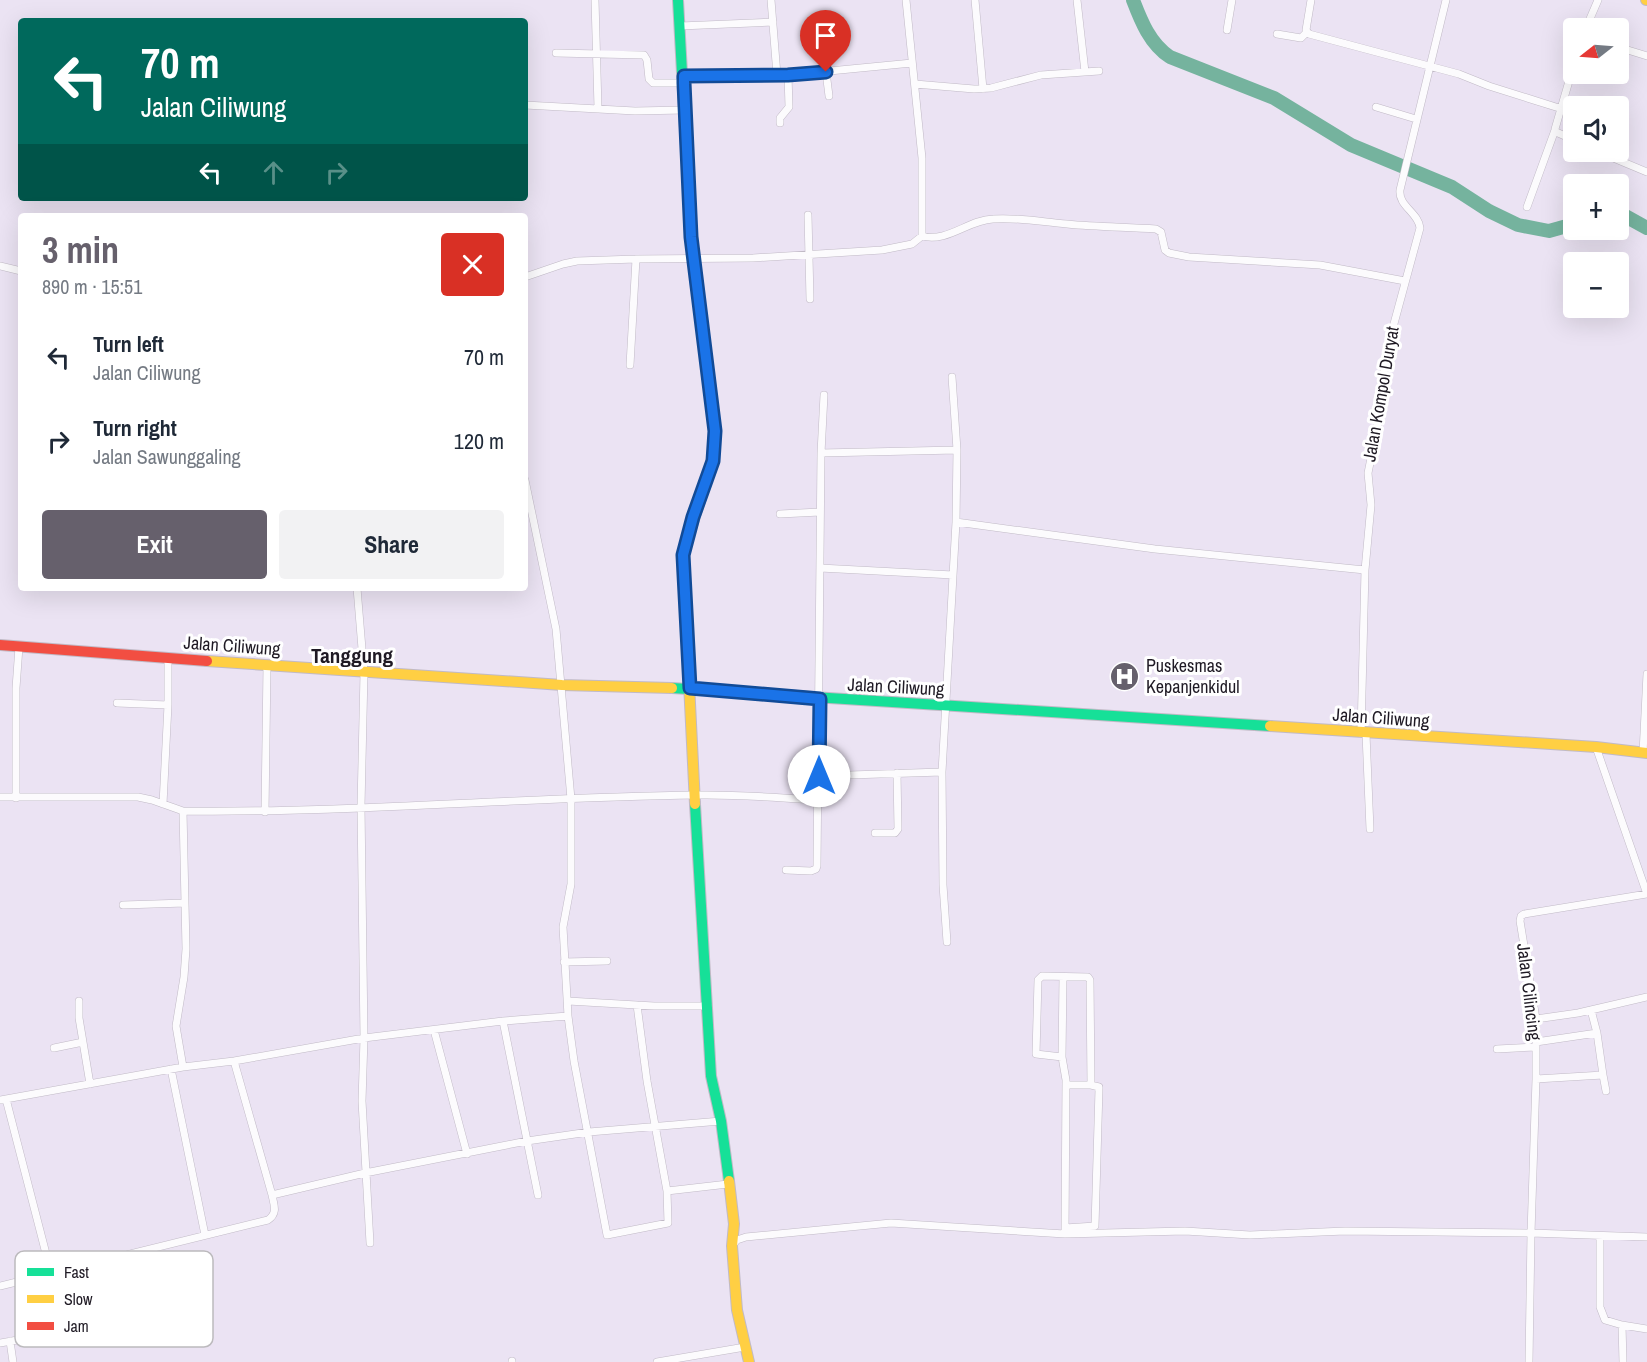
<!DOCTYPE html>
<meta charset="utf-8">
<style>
:root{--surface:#fff;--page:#f2f2f3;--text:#1f2937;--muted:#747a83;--accent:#66606c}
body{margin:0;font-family:"Archivo Narrow",sans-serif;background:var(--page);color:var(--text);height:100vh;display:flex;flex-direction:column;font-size:22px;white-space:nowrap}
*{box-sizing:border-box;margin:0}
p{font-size:20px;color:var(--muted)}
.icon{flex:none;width:33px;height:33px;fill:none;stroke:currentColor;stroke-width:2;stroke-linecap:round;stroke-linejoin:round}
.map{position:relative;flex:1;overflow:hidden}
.details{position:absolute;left:18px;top:213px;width:510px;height:378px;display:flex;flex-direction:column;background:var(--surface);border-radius:6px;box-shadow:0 6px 24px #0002}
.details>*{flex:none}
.top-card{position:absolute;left:18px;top:18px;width:510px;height:183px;border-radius:6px;box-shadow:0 6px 24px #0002;background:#00695c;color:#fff;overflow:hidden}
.needle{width:39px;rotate:253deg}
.buttons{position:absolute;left:1563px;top:18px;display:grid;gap:12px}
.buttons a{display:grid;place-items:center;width:66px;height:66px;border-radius:6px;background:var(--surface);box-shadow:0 6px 24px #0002;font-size:30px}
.pin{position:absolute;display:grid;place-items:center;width:51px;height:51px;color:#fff;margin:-62px -26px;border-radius:50% 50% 50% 0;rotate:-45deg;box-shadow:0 0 6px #0007}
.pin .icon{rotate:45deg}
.me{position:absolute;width:66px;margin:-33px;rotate:0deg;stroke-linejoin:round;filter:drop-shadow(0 0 4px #0008)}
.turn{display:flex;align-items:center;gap:21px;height:126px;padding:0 24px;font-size:27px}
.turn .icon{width:78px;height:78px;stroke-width:2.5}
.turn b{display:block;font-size:42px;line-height:51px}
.lanes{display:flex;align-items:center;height:57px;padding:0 24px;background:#0003;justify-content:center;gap:30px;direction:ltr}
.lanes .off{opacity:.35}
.round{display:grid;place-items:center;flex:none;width:63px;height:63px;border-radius:6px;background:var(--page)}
.headline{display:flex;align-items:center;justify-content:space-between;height:102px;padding:0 24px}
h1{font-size:36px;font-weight:700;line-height:45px;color:var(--accent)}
.primary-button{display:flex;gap:12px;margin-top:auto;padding:12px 24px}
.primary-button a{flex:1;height:69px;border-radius:6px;background:var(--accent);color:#fff;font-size:24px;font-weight:700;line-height:69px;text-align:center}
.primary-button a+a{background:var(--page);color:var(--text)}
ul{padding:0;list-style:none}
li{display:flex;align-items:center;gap:18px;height:84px;padding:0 24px}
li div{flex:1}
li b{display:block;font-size:22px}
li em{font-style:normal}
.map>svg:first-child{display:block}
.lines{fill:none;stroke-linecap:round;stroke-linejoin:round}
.river{stroke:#75b39e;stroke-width:14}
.street-casing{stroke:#c1bac6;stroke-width:8}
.fast-casing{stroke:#c1bac6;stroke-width:12}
.slow-casing{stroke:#c1bac6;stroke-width:12}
.jam-casing{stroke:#c1bac6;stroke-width:12}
.street{stroke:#fcfbfd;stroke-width:7}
.fast{stroke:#16e098;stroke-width:10}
.slow{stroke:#ffcf43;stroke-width:10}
.jam{stroke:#f24e42;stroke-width:10}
.route-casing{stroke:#114b97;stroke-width:15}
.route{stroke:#1a73e8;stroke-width:10}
.labels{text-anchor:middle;stroke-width:6;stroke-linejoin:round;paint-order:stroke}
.street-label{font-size:18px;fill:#1f1a24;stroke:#fff}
.poi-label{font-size:18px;fill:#1f1a24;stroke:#fff;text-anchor:start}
.quarter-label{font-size:21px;font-weight:bold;fill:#1f1a24;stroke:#fff}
.key{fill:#fff;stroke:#bcbabd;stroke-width:1.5}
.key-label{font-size:16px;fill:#1f1a24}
</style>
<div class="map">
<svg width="1647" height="1362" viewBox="0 0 1647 1362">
<rect width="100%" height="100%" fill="#ebe3f3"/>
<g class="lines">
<path class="river" d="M 1133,0 C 1141,21 1150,44 1170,57 L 1274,98 L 1351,145 L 1452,187 L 1489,211 L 1518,225 L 1549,231 L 1574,224
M 1618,212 L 1647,228"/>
<defs>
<path id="street" d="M 595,0 L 598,108
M 771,0 L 777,75
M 906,0 L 922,158 L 922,236
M 975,0 L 983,89
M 1077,0 L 1085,72
M 1311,0 L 1306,30 L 1309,34 L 1459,74 L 1489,86 L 1559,108
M 680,26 L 773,22
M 1586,28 L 1598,0
M 1227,30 L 1232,0
M 1277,34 L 1301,38 L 1306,33
M 1618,47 L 1647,56
M 556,53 L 644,55 L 647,60 L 649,79 L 653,83 L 684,83
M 1574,64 L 1555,129 L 1556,132 L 1574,140
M 826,72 L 829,96
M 684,76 L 788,75 L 912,63
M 915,84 L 974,89 L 991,88 L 1041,75 L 1099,71
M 525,105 L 635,111 L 684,110
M 1376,107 L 1416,119
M 780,123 L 780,118 L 789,107 L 788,75
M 1599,152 L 1647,172
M 1527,207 L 1555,130
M 808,215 L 810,299
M 0,266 L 21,271
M 525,277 L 563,264 L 577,261 L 636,259 L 753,258 L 882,250 L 912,244 L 922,236 C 947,243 968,220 993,219 C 1018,217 1042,222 1067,224 C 1097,227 1126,227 1156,229 L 1161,232 L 1165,250 L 1169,253 L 1189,257 L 1320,265 L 1405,281
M 630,365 L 636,259
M 821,453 L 957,450
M 525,480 L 556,629 L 571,799 L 571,884 L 563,927 L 568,1016 L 574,1061 L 607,1235 L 668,1223 L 667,1191
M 780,514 L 820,512
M 956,522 L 1155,549 L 1365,570
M 820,568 L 953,575
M 117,703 L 168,705
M 1361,733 L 1365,570 L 1371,505 L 1368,473 L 1380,413 L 1386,353 L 1420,228 C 1419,213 1398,206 1400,190 L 1446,0
M 1366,734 L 1370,829
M 1596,747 L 1647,894
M 1643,753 L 1647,674
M 819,776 L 942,772
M 0,797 L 138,797 L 152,800 L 183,811 L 186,949 L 184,977 L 176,1026 L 183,1067
M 16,798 L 16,688 L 19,647
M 163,804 L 168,705 L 168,658
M 183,811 C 354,813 525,797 697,795 C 737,794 778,798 819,800
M 265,812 L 267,666
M 875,833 L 895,833 L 898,829 L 897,773
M 786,870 L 811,871 L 816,869 L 817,866 L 821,453 L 824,395
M 123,905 L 185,903
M 947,942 L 943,885 L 942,772 L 956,522 L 957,450 L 952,377
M 564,962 L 607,961
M 1063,977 L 1062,1057 L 1066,1080 L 1065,1234
M 79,1001 L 79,1018 L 83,1042
M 568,1001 L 654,1006 L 708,1006
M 637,1005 L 647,1081 L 667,1191 L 728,1184
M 1591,1010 L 1597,1033
M 1536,1019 L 1578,1013 L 1647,997
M 503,1021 L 538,1195
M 434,1030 L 467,1154
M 1536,1042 L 1597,1033 L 1603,1075 L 1536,1079
M 54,1048 L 83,1042 L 90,1084
M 1497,1049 L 1536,1047
M 1062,1057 L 1036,1054 L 1038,980 L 1042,976 L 1088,977 L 1090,980 L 1091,1085
M 234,1061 L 272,1195
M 171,1069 L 205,1235
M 1603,1075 L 1606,1091
M 6,1099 L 51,1273
M 0,1100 L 183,1067 L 234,1061 L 364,1038 L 361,806 L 364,673 L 357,588
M 1065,1228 L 1095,1226 L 1099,1089 L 1099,1087 L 1091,1085 L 1066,1085
M 1600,1237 L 1600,1307 L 1605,1320 L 1622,1325 L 1623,1362
M 370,1243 L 362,1101 L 364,1038 L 503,1021 L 568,1016
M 732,1246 L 737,1240 L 746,1237 L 891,1223 L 1065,1234 L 1185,1231 L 1250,1235 L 1345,1231 L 1531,1233 L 1647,1237
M 57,1271 L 71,1342
M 0,1286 L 268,1220 C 278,1213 274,1205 272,1195 L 365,1173 L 527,1141 L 589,1132 L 721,1121
M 1622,1325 L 1647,1329
M 10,1341 L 13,1362
M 0,1343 L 57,1333 L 46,1274
M 512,1361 L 512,1362
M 657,1362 L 745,1347
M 1529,1362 L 1531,1233 L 1536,1079 L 1536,1019 L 1520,921 L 1521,916 L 1524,914 L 1647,894"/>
<path id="fast" d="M 678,0 L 691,237 L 711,398
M 672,688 L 1270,726
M 695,804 L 711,1076 L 721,1121 L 729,1181"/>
<path id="slow" d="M 1646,0 L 1647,0
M 207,661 L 562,685 L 672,688
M 1270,726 L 1596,747 L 1647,753
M 695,804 L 683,562 C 689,520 716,471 715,431 C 715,420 712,409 711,398
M 729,1181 L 734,1224 L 732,1246 L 737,1310 L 749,1362"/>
<path id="jam" d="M 0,645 L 207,661"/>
</defs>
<use href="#street" class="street-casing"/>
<use href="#fast" class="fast-casing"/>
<use href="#slow" class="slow-casing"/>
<use href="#jam" class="jam-casing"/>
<use href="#street" class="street"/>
<use href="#fast" class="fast"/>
<use href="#slow" class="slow"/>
<use href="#jam" class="jam"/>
</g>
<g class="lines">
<defs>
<path id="route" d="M 819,776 L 820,699 L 690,688 L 683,555 L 693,517 L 713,461 L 715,431 L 691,237 L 684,83 L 684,76 L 788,75 L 826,72"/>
</defs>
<use href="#route" class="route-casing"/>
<use href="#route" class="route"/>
</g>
<defs>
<symbol id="hospital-disc" viewBox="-11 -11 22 22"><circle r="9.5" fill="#66606c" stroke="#fff"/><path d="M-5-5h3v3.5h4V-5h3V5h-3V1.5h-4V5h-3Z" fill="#fff"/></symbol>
</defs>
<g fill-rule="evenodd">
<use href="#hospital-disc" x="1108" y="660" width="33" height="33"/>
</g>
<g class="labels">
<g class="street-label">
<text transform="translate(1381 394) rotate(-80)" y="6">Jalan Kompol Duryat</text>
<text transform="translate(232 646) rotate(4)" y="6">Jalan Ciliwung</text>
<text transform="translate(896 687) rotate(3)" y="6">Jalan Ciliwung</text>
<text transform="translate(1381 718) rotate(4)" y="6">Jalan Ciliwung</text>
<text transform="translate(1529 992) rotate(83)" y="6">Jalan Cilincing</text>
</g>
<g class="poi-label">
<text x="1146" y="672">Puskesmas<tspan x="1146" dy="21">Kepanjenkidul</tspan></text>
</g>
<g class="quarter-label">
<text x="352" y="663">Tanggung</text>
</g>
</g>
<rect x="15" y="1251" width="198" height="96" rx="9" class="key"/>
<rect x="27" y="1268" width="27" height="8" fill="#16e098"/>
<rect x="27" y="1295" width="27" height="8" fill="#ffcf43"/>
<rect x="27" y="1322" width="27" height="8" fill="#f24e42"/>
<g class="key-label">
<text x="64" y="1278">Fast</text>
<text x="64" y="1305">Slow</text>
<text x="64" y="1332">Jam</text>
</g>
</svg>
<div class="buttons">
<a><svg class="needle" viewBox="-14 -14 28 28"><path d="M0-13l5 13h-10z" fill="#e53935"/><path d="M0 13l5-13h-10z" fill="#747a83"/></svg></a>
<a><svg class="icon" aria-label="sound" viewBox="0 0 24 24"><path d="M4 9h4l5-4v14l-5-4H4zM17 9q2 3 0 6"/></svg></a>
<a>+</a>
<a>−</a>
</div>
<div class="pin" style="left:826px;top:72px;background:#d93025"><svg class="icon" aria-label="arrive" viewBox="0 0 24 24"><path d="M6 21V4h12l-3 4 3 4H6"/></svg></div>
<svg class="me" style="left:819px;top:776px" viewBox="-20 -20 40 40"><circle r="19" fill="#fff"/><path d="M0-13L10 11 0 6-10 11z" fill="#1a73e8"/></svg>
<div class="top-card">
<div class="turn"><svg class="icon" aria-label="left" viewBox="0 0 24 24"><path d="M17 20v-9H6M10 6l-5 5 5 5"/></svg><div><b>70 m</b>Jalan Ciliwung</div></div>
<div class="lanes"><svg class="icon" aria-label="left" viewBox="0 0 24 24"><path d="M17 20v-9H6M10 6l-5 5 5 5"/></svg><svg class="icon off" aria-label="ahead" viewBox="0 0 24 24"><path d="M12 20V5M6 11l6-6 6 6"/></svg><svg class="icon off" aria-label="right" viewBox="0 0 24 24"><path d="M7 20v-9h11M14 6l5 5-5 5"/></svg></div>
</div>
<section class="details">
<div class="headline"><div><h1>3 min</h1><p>890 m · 15:51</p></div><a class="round" style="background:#d93025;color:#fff"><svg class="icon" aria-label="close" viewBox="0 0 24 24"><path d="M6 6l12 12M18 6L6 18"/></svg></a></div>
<ul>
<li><svg class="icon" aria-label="left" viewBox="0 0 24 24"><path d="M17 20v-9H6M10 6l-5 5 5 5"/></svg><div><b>Turn left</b><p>Jalan Ciliwung</p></div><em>70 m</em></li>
<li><svg class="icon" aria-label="right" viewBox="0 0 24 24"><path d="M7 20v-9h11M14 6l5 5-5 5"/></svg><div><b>Turn right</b><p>Jalan Sawunggaling</p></div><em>120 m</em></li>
</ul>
<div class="primary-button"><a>Exit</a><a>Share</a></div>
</section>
</div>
